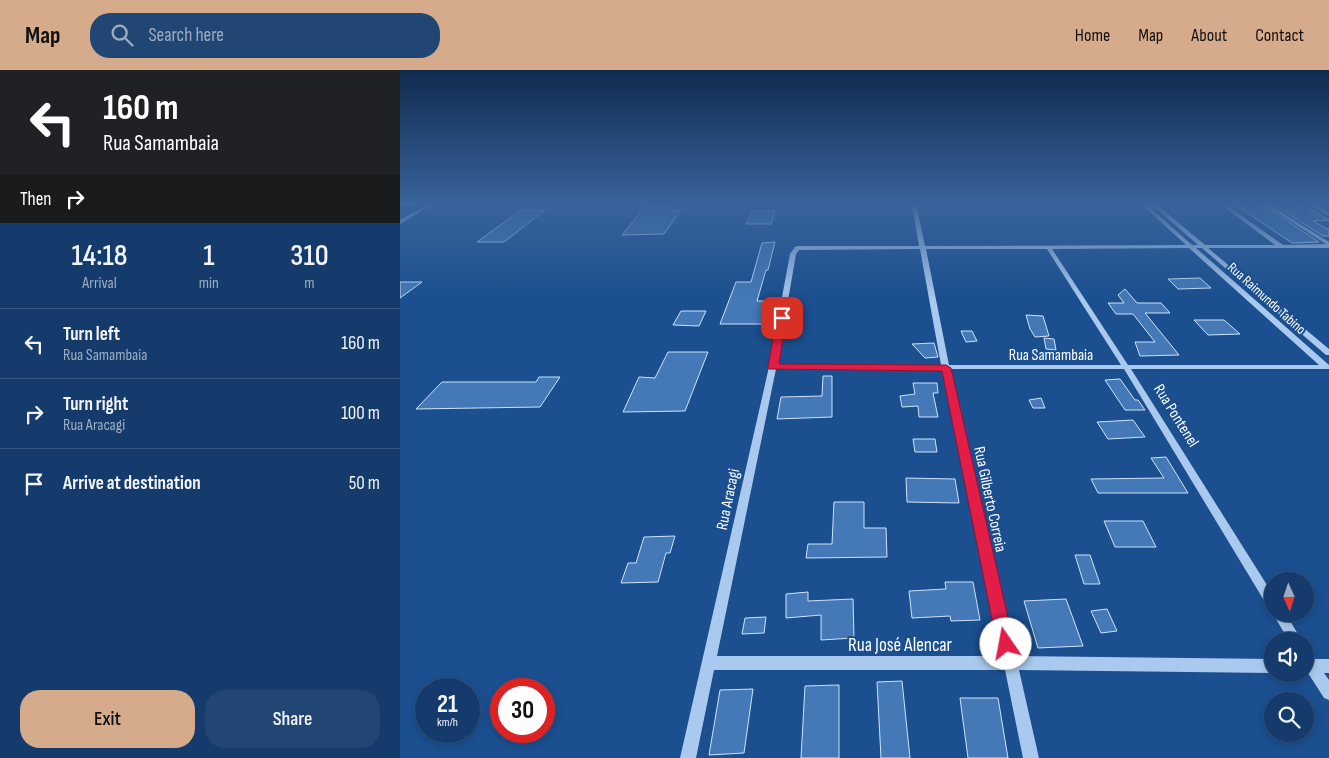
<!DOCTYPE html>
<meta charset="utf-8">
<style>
:root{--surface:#143b6b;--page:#214673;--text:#f1f3f6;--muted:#9dadc1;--line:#33557e;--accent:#d6ab8b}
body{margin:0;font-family:"Sofia Sans Condensed",sans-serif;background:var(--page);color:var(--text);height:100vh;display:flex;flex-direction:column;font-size:19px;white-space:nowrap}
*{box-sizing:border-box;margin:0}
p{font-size:16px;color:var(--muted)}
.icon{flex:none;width:28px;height:28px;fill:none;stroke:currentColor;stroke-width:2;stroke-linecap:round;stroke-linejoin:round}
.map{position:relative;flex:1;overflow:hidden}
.sheet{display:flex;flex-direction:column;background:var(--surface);width:400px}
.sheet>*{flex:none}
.guide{background:#202124;color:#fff;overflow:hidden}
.needle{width:32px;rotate:177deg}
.controls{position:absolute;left:864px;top:502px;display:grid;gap:10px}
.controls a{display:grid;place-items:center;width:50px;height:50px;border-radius:50%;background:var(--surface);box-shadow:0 2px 8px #0003,0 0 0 1px var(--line);font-size:25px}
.speed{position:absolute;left:15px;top:608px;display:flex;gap:10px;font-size:25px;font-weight:700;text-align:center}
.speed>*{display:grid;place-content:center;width:65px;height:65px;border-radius:50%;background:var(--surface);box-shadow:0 2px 8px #0003,0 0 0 1px var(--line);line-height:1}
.speed small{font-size:12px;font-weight:400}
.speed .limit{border:8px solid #d22;background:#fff;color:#111}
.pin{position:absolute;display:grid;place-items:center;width:42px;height:42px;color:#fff;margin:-21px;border-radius:10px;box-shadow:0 2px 8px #0006}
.me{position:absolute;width:55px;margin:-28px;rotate:348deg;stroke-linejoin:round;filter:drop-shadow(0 0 4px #0008)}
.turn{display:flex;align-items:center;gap:18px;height:105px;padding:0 20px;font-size:22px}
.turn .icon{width:65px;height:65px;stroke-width:2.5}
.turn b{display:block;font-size:35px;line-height:42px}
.then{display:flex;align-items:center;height:48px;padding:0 20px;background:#0003;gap:10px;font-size:19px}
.eta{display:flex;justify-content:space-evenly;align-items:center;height:85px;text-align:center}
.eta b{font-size:30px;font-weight:600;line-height:35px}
.action{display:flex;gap:10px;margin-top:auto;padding:10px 20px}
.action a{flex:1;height:58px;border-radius:20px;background:var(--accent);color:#111;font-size:20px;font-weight:600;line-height:58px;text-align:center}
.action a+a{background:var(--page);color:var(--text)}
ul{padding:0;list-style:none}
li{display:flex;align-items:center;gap:15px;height:70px;padding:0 20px;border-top:1px solid var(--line)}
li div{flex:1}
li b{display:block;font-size:19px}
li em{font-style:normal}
header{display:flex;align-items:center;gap:30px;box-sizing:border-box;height:70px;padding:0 25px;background:var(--accent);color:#111}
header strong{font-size:24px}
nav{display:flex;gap:28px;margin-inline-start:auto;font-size:18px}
.search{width:350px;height:45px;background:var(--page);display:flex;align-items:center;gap:12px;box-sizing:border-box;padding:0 18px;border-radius:20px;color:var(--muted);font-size:19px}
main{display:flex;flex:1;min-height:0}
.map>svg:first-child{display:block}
.building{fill:#4478b7;stroke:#cfe3fa}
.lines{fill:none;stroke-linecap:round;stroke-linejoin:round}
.minor{fill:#a9c9ee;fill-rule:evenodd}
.route{fill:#e11d48;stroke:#92132f}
.labels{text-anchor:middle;stroke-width:4;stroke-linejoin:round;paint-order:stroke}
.far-street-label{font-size:14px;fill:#fff;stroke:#1b4f8f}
.street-label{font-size:16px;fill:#fff;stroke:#1b4f8f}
.near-street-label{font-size:19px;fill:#fff;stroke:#1b4f8f}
</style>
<header>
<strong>Map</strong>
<div class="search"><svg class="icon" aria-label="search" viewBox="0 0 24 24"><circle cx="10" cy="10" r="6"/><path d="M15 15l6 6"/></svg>Search here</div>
<nav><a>Home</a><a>Map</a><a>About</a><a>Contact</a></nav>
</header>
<main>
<section class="sheet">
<div class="guide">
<div class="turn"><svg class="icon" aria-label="left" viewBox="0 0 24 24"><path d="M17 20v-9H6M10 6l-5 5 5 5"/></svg><div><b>160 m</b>Rua Samambaia</div></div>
<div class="then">Then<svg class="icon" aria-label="right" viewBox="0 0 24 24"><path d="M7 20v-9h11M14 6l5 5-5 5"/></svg></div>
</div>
<div class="eta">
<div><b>14:18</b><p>Arrival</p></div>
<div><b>1</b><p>min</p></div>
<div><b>310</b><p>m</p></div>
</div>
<ul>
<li><svg class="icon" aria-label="left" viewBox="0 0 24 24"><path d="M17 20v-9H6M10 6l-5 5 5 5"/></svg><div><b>Turn left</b><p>Rua Samambaia</p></div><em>160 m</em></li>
<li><svg class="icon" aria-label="right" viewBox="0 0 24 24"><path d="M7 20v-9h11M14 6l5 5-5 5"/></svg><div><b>Turn right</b><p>Rua Aracagi</p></div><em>100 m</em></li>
<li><svg class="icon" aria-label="arrive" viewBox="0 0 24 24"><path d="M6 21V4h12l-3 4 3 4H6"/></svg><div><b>Arrive at destination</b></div><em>50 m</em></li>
</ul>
<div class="action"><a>Exit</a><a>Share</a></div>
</section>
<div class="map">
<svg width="929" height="688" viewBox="0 0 929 688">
<rect width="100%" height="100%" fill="#1b4f8f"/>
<path class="building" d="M 834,134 L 861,134 L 919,172 L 892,173 Z
M 873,134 L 901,134 L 929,150 L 913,151 L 929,160 L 929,166 L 923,166 Z
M 245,137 L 272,137 L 270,140 L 281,140 L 264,164 L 222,165 Z
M 121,140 L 145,140 L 104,172 L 77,172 Z
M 352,141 L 375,141 L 371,154 L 346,154 Z
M 375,172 L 368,200 L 366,200 L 357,231 L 371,231 L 365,254 L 320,254 L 336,212 L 351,212 L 362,173 Z
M 800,208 L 811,218 L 778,219 L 768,209 Z
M 0,212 L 22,212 L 0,228 Z
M 725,219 L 737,233 L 761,233 L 770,243 L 745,243 L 779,285 L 740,286 L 735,272 L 755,272 L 733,244 L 716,244 L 708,233 L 724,233 L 718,225 Z
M 281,241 L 306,241 L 299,256 L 273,255 Z
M 626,245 L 643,246 L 649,266 L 635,267 L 630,259 Z
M 794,250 L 824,250 L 840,264 L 808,265 Z
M 561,261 L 572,261 L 577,271 L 566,272 Z
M 644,268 L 654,269 L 656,280 L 646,279 Z
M 534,273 L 538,287 L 525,288 L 512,274 Z
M 268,282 L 308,282 L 285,341 L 223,342 L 239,307 L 255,308 Z
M 423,306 L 432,306 L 432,347 L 377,349 L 381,327 L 422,326 Z
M 139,307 L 160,307 L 140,337 L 16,339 L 42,312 L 136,312 Z
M 720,309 L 735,330 L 738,330 L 745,340 L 725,340 L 705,310 Z
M 513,313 L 537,313 L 538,323 L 533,323 L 538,347 L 519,347 L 518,336 L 502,337 L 500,326 L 515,324 Z
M 641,328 L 645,338 L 633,338 L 629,330 Z
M 733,350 L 745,367 L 708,369 L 697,352 Z
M 513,369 L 535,369 L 537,382 L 515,382 Z
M 766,387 L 788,423 L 698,423 L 691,409 L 764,408 L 751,388 Z
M 506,408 L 555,409 L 559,433 L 507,432 Z
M 434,432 L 464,432 L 464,458 L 486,458 L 487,487 L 406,488 L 408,474 L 432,474 Z
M 704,451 L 743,451 L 756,477 L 715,477 Z
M 275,466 L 270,483 L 266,483 L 258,512 L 221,513 L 228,493 L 236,493 L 244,467 Z
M 675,485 L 690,485 L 700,514 L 684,514 Z
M 545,512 L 573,512 L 580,550 L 551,551 L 550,546 L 512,548 L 509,521 L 546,519 Z
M 408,522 L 408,531 L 453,529 L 454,568 L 421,570 L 421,545 L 386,548 L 386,524 Z
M 666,529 L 683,576 L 638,578 L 624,531 Z
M 707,539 L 717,561 L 701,563 L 691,541 Z
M 366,547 L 364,563 L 342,564 L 345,548 Z
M 502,611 L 510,688 L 481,688 L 477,612 Z
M 439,615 L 439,688 L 401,688 L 405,616 Z
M 353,619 L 344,683 L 309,685 L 320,620 Z
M 560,628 L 598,628 L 608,688 L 568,688 Z"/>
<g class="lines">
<path class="minor" d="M 0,134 L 41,134 L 30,136 L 0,154 L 0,150 L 25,136 L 0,136 Z
M 512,134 L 516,134 L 525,176 L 786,175 L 741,134 L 746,134 L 792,175 L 798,175 L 751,134 L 756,134 L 805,175 L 875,175 L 820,134 L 825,134 L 883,175 L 926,174 L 863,134 L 869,134 L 929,172 L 929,178 L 808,178 L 929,279 L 929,285 L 926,285 L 802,178 L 796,178 L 929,295 L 929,299 L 731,299 L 872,523 L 872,539 L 868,537 L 724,299 L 550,299 L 616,586 L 872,589 L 872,603 L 619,600 L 639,688 L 623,688 L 605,600 L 314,600 L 296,688 L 280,688 L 369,297 L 390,184 L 395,177 L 397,176 L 519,176 ZM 789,178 L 919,295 L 728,295 L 652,179 ZM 520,179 L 541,295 L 377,295 L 396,184 L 399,180 ZM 526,179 L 647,179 L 721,295 L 549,295 ZM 376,299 L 542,299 L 602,586 L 317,586 Z
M 908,134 L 914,134 L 929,143 L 929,146 Z
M 873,544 L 886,544 L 902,571 L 889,571 Z
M 905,578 L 910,580 L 915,589 L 929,589 L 929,603 L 924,603 L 929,610 L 929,630 L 924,628 L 908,603 L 905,602 Z"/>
</g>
<linearGradient id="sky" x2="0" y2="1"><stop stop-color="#0f2b4f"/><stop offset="0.58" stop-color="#39639b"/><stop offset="1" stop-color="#39639b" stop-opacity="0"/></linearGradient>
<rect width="929" height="230" fill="url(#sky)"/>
<path class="route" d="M 382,245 L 386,248 L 379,294 L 546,295 L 551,298 L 614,574 L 612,580 L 606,583 L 600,580 L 597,574 L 542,301 L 369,299 L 368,297 L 377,248 Z"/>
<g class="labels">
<g class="far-street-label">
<text transform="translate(867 228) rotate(42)" y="5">Rua Raimundo Tabino</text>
</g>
<g class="street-label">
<text x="651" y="290">Rua Samambaia</text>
<text transform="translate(777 345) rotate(58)" y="6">Rua Pontenel</text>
<text transform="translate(327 429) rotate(-78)" y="6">Rua Aracagi</text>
<text transform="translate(591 429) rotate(78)" y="6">Rua Gilberto Correia</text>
</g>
<g class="near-street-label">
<text x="500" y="581">Rua José Alencar</text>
</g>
</g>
</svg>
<div class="controls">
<a><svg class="needle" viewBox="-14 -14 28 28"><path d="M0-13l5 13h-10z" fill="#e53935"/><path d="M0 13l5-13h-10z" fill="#9dadc1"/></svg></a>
<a><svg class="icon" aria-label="sound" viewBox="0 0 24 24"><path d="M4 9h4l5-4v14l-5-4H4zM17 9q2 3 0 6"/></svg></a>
<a><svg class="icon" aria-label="search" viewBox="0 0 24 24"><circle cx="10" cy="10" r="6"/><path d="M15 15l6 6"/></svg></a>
</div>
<div class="speed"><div>21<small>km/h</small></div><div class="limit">30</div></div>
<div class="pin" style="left:382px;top:248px;background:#d93025"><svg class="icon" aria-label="arrive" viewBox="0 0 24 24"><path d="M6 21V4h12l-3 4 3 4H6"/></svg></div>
<svg class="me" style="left:606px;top:574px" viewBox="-20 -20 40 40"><circle r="19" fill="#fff"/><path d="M0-13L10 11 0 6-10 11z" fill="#e11d48"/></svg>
</div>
</main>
